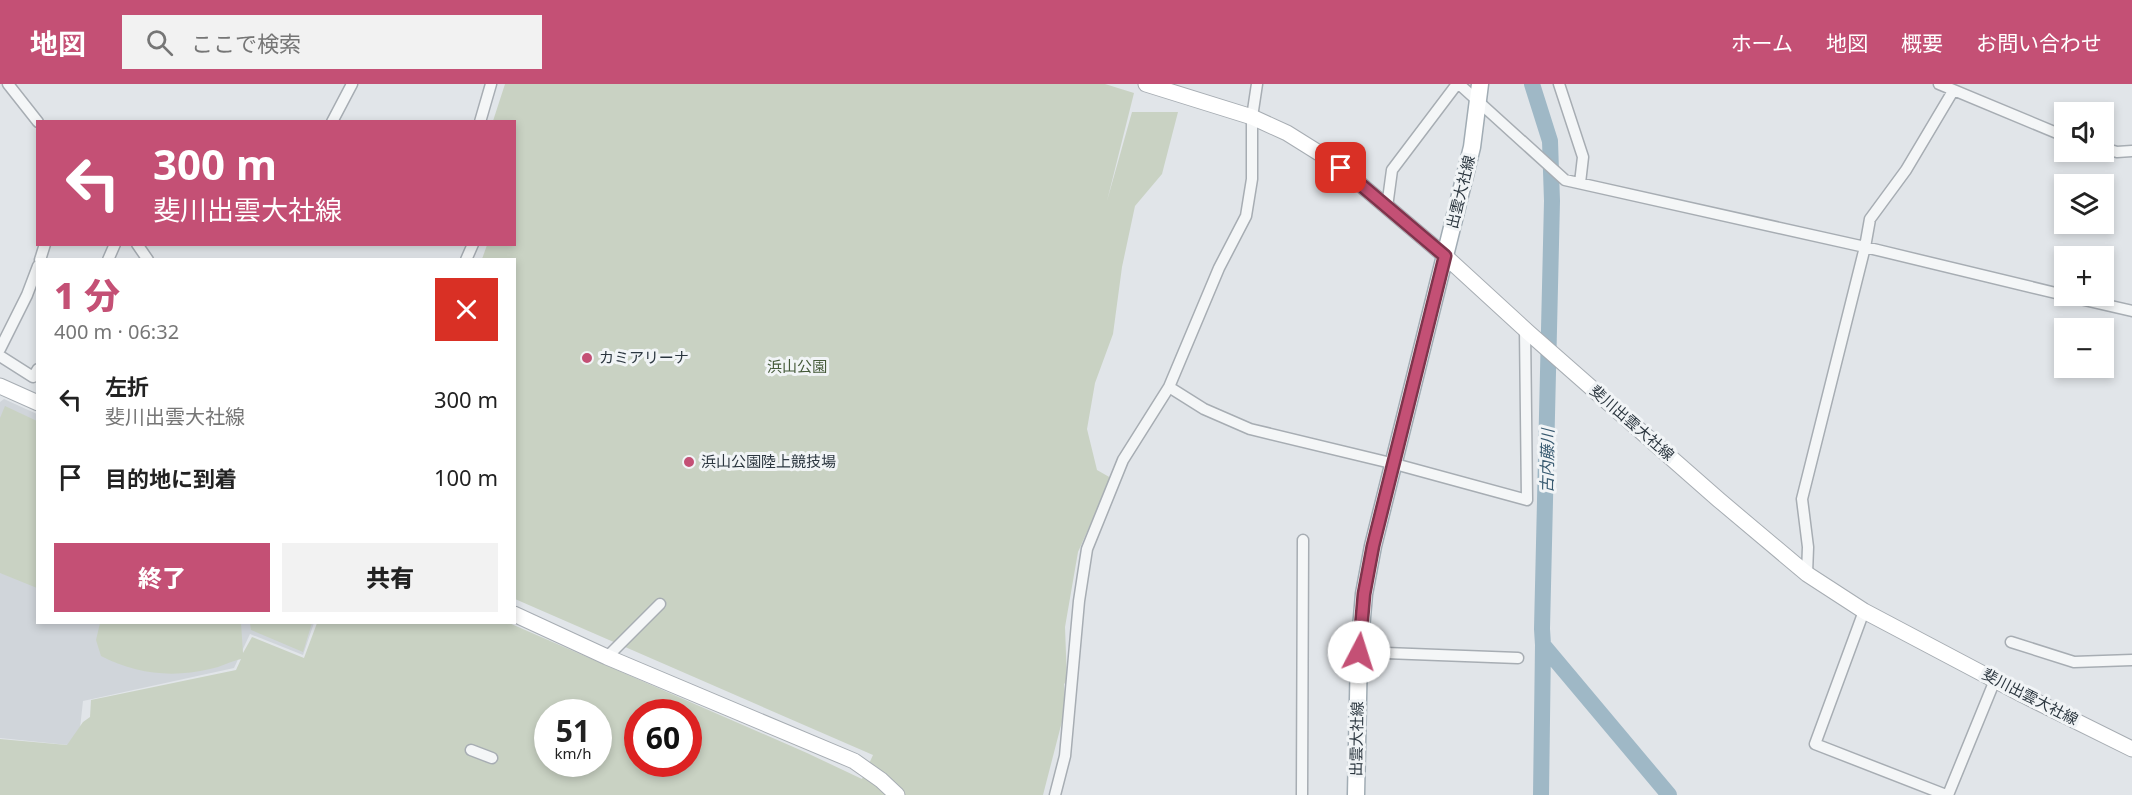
<!DOCTYPE html>
<html lang="ja">
<meta charset="utf-8">
<style>
:root{--surface:#fff;--page:#f2f2f2;--text:#222;--muted:#767676;--accent:#c45075}
body{margin:0;font-family:"Noto Sans","Noto Sans JP",sans-serif;background:var(--page);color:var(--text);height:100vh;display:flex;flex-direction:column;font-size:22px;white-space:nowrap}
*{box-sizing:border-box;margin:0}
p{font-size:20px;color:var(--muted)}
.icon{flex:none;width:33px;height:33px;fill:none;stroke:currentColor;stroke-width:2;stroke-linecap:round;stroke-linejoin:round}
.map{position:relative;flex:1;overflow:hidden}
.drawer{position:absolute;left:36px;top:174px;width:480px;height:366px;display:flex;flex-direction:column;background:var(--surface);border-radius:0px;box-shadow:0 3px 9px #0003}
.drawer>*{flex:none}
.top-card{position:absolute;left:36px;top:36px;width:480px;height:126px;border-radius:0px;box-shadow:0 3px 9px #0003;background:#c45075;color:#fff;overflow:hidden}
.controls{position:absolute;left:2054px;top:18px;display:grid;gap:12px}
.controls a{display:grid;place-items:center;width:60px;height:60px;border-radius:0px;background:var(--surface);box-shadow:0 3px 9px #0003;font-size:30px}
.speed{position:absolute;left:534px;top:615px;display:flex;gap:12px;font-size:30px;font-weight:700;text-align:center}
.speed>*{display:grid;place-content:center;width:78px;height:78px;border-radius:50%;background:var(--surface);box-shadow:0 3px 9px #0003;line-height:1}
.speed small{font-size:15px;font-weight:400}
.speed .limit{border:9px solid #d22;background:#fff;color:#111}
.pin{position:absolute;display:grid;place-items:center;width:51px;height:51px;color:#fff;margin:-26px;border-radius:12px;box-shadow:0 3px 9px #0006}
.me{position:absolute;width:66px;margin:-33px;rotate:5deg;stroke-linejoin:round;filter:drop-shadow(0 0 4px #0008)}
.turn{display:flex;align-items:center;gap:21px;height:126px;padding:0 18px;font-size:27px}
.turn .icon{width:78px;height:78px;stroke-width:2.5}
.turn b{display:block;font-size:42px;line-height:51px}
.round{display:grid;place-items:center;flex:none;width:63px;height:63px;border-radius:0px;background:var(--page)}
.overview{display:flex;align-items:center;justify-content:space-between;height:102px;padding:0 18px}
h1{font-size:36px;font-weight:800;line-height:45px;color:var(--accent)}
.primary-button{display:flex;gap:12px;margin-top:auto;padding:12px 18px}
.primary-button a{flex:1;height:69px;border-radius:0px;background:var(--accent);color:#fff;font-size:24px;font-weight:800;line-height:69px;text-align:center}
.primary-button a+a{background:var(--page);color:var(--text)}
ul{padding:0;list-style:none}
li{display:flex;align-items:center;gap:18px;height:78px;padding:0 18px}
li div{flex:1}
li b{display:block;font-size:22px}
li em{font-style:normal}
header{display:flex;align-items:center;gap:36px;box-sizing:border-box;height:84px;padding:0 30px;background:var(--accent);color:#fff}
header strong{font-size:28px}
nav{display:flex;gap:33px;margin-inline-start:auto;font-size:21px}
.search{width:420px;height:54px;background:var(--page);display:flex;align-items:center;gap:15px;box-sizing:border-box;padding:0 21px;border-radius:0px;color:var(--muted);font-size:22px}
.map>svg:first-child{display:block}
.built{fill:#d0d5da}
.green{fill:#c9d2c3;fill-rule:evenodd}
.lines{fill:none;stroke-linecap:round;stroke-linejoin:round}
.river{stroke:#9fb8c6;stroke-width:16}
.street-casing{stroke:#a7adb3;stroke-width:13}
.secondary-casing{stroke:#a7adb3;stroke-width:17}
.primary-casing{stroke:#a1acb4;stroke-width:19}
.street{stroke:#f4f6f7;stroke-width:10}
.secondary{stroke:#fff;stroke-width:15}
.primary{stroke:#fff;stroke-width:16}
.route-casing{stroke:#7f344c;stroke-width:15}
.route{stroke:#c45075;stroke-width:10}
.poi-dot{fill:#c45075;stroke:#f1f4f6;stroke-width:2}
.labels{text-anchor:middle;stroke-width:6;stroke-linejoin:round;paint-order:stroke}
.street-label{font-size:15px;fill:#2b363f;stroke:#f1f4f6}
.poi-label{font-size:15px;fill:#2b363f;stroke:#f1f4f6;text-anchor:start}
.park-label{font-size:15px;fill:#455a39;stroke:#f1f4f6}
.water-label{font-size:16px;font-style:italic;fill:#385a70;stroke:#f1f4f6}
</style>
<header>
<strong>地図</strong>
<div class="search"><svg class="icon" aria-label="search" viewBox="0 0 24 24"><circle cx="10" cy="10" r="6"/><path d="M15 15l6 6"/></svg>ここで検索</div>
<nav><a>ホーム</a><a>地図</a><a>概要</a><a>お問い合わせ</a></nav>
</header>
<div class="map">
<svg width="2132" height="711" viewBox="0 0 2132 711">
<rect width="100%" height="100%" fill="#e1e5e9"/>
<path class="built" d="M 4,315 L 37,330 L 38,538 L 314,539 L 303,571 L 250,550 L 234,584 L 83,617 L 78,662 L 0,654 L 0,318 Z"/>
<path class="green" d="M 505,0 L 1105,0 L 1134,9 L 1107,117 L 1132,28 L 1178,28 L 1162,90 L 1135,122 L 1122,183 L 1113,250 L 1095,299 L 1087,345 L 1097,386 L 1111,394 L 1078,468 L 1065,543 L 1067,597 L 1064,600 L 1066,622 L 1043,711 L 0,711 L 0,655 L 67,661 L 83,638 L 90,633 L 91,616 L 236,586 L 241,575 C 231,577 221,583 210,585 C 172,594 136,590 101,572 L 96,556 L 100,539 L 241,539 L 243,569 L 252,553 L 304,574 L 317,539 L 507,538 L 807,669 L 862,695 L 873,671 L 515,515 L 514,176 L 482,175 L 487,161 L 514,160 L 514,38 L 493,37 ZM 548,628 L 598,628 L 598,680 L 548,680 ZM 638,628 L 688,628 L 688,680 L 638,680 Z
M 5,322 L 37,337 L 37,504 L 0,489 L 0,334 Z
M 250,539 L 250,538 L 312,539 L 303,568 L 251,546 Z"/>
<g class="lines">
<path class="river" d="M 1532,0 L 1550,57 L 1552,117 L 1542,545 L 1543,561 L 1541,711
M 1543,561 L 1669,711"/>
<defs>
<path id="street" d="M 8,0 L 38,38
M 1459,0 L 1565,96 L 1865,163 L 2064,211
M 1559,0 L 1583,73 L 1580,99
M 1939,0 L 2064,52
M 332,38 L 352,0
M 480,38 L 491,0
M 2103,64 L 2117,68 L 2132,67
M 1387,123 L 1392,86 L 1457,0
M 137,160 L 148,176
M 40,176 L 45,160
M 108,176 L 115,160
M 466,176 L 473,160
M 2067,212 L 2132,227
M 0,265 L 27,211 L 38,182
M 0,272 L 33,293 L 38,285
M 1169,303 L 1204,325 L 1250,345 L 1395,380 L 1527,416 L 1525,245
M 1807,490 L 1808,463 L 1802,415 L 1865,163 L 1870,135 L 1906,86 L 1953,7
M 1864,527 L 1815,660 L 1946,711
M 2011,558 L 2074,578 L 2132,576
M 1359,568 L 1518,574
M 607,573 L 660,520
M 471,666 L 492,674
M 1055,711 L 1065,672 L 1079,517 L 1087,465 L 1123,376 L 1169,303 L 1219,184 L 1246,132 L 1252,95 L 1252,33 L 1257,0
M 1302,711 L 1303,456
M 1948,711 L 1995,596"/>
<path id="secondary" d="M 1146,0 L 1252,33 L 1287,49 L 1327,74 L 1354,95 L 1445,172 L 1529,249 L 1719,416 L 1807,490 L 1864,527 L 2023,611 L 2132,665
M 0,302 L 38,319
M 514,530 L 607,573 L 854,677 L 881,696 L 897,711"/>
<path id="primary" d="M 1356,711 L 1359,568 L 1364,510 L 1373,462 L 1472,63 L 1480,0"/>
</defs>
<use href="#street" class="street-casing"/>
<use href="#secondary" class="secondary-casing"/>
<use href="#primary" class="primary-casing"/>
<use href="#street" class="street"/>
<use href="#secondary" class="secondary"/>
<use href="#primary" class="primary"/>
</g>
<g class="lines">
<defs>
<path id="route" d="M 1341,84 L 1445,172 L 1373,462 L 1364,510 L 1359,568"/>
</defs>
<use href="#route" class="route-casing"/>
<use href="#route" class="route"/>
</g>
<g class="poi-dot">
<circle cx="587" cy="274" r="6"/>
<circle cx="689" cy="378" r="6"/>
</g>
<g class="labels">
<g class="street-label">
<text transform="translate(1461 108) rotate(-76)" y="5">出雲大社線</text>
<text transform="translate(1632 339) rotate(41)" y="5">斐川出雲大社線</text>
<text transform="translate(2030 613) rotate(27)" y="5">斐川出雲大社線</text>
<text transform="translate(1357 655) rotate(-89)" y="5">出雲大社線</text>
</g>
<g class="poi-label">
<text x="599" y="279">カミアリーナ</text>
<text x="701" y="383">浜山公園陸上競技場</text>
</g>
<g class="park-label">
<text x="797" y="288">浜山公園</text>
</g>
<g class="water-label">
<text transform="translate(1547 377) rotate(-89)" y="6">古内藤川</text>
</g>
</g>
</svg>
<div class="controls">
<a><svg class="icon" aria-label="sound" viewBox="0 0 24 24"><path d="M4 9h4l5-4v14l-5-4H4zM17 9q2 3 0 6"/></svg></a>
<a><svg class="icon" aria-label="layers" viewBox="0 0 24 24"><path d="M12 4l9 5-9 5-9-5zM3 14l9 5 9-5"/></svg></a>
<a>+</a>
<a>−</a>
</div>
<div class="speed"><div>51<small>km/h</small></div><div class="limit">60</div></div>
<div class="pin" style="left:1341px;top:84px;background:#d93025"><svg class="icon" aria-label="arrive" viewBox="0 0 24 24"><path d="M6 21V4h12l-3 4 3 4H6"/></svg></div>
<svg class="me" style="left:1359px;top:568px" viewBox="-20 -20 40 40"><circle r="19" fill="#fff"/><path d="M0-13L10 11 0 6-10 11z" fill="#c45075"/></svg>
<div class="top-card">
<div class="turn"><svg class="icon" aria-label="left" viewBox="0 0 24 24"><path d="M17 20v-9H6M10 6l-5 5 5 5"/></svg><div><b>300 m</b>斐川出雲大社線</div></div>
</div>
<section class="drawer">
<div class="overview"><div><h1>1 分</h1><p>400 m · 06:32</p></div><a class="round" style="background:#d93025;color:#fff"><svg class="icon" aria-label="close" viewBox="0 0 24 24"><path d="M6 6l12 12M18 6L6 18"/></svg></a></div>
<ul>
<li><svg class="icon" aria-label="left" viewBox="0 0 24 24"><path d="M17 20v-9H6M10 6l-5 5 5 5"/></svg><div><b>左折</b><p>斐川出雲大社線</p></div><em>300 m</em></li>
<li><svg class="icon" aria-label="arrive" viewBox="0 0 24 24"><path d="M6 21V4h12l-3 4 3 4H6"/></svg><div><b>目的地に到着</b></div><em>100 m</em></li>
</ul>
<div class="primary-button"><a>終了</a><a>共有</a></div>
</section>
</div>
